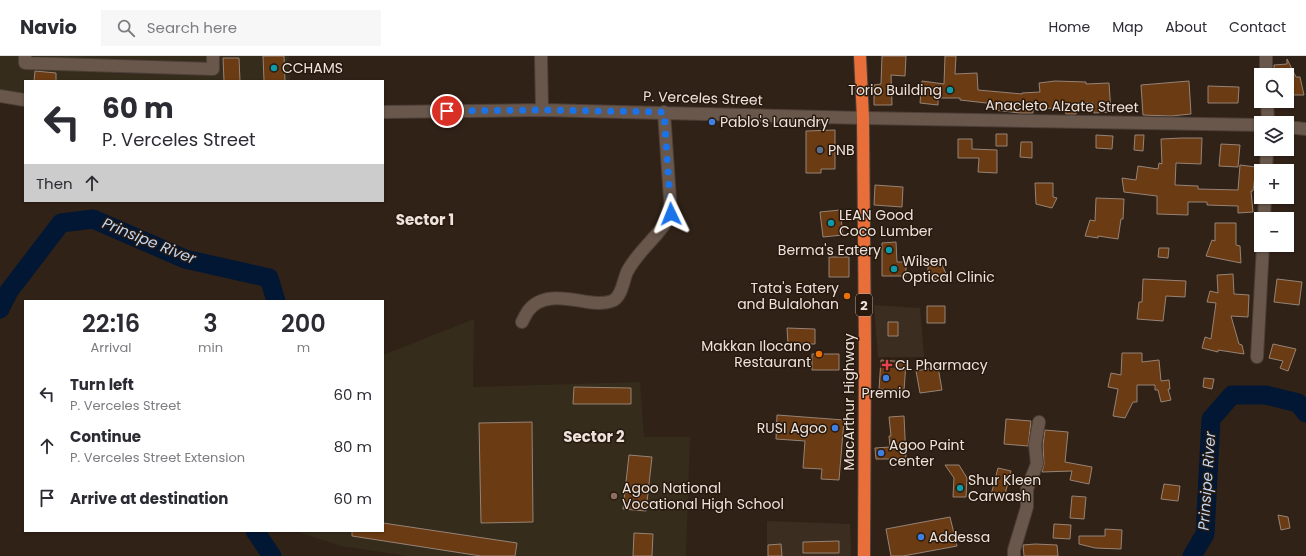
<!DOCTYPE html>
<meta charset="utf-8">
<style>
:root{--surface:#fff;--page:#f7f7f7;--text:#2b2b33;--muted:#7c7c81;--line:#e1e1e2}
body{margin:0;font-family:Poppins,sans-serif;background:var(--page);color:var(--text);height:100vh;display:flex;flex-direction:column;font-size:15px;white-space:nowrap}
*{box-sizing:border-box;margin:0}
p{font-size:13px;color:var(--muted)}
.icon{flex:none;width:22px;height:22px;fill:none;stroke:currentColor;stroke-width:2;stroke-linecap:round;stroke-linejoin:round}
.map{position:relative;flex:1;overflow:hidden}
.drawer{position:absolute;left:24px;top:244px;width:360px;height:232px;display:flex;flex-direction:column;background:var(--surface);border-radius:0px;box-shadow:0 1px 3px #0004}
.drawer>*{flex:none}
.hud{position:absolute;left:24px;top:24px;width:360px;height:122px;border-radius:0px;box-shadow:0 1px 3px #0004;background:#fff;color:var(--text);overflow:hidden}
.fabs{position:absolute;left:1254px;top:12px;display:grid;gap:8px}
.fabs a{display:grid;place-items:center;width:40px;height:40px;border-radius:0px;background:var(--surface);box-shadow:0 1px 3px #0004;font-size:20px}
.pin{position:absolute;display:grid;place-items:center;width:34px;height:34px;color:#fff;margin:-17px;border:2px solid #fff;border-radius:50%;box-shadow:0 1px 4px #0007}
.me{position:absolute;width:44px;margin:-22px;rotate:358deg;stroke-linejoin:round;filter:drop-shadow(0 0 3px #0008)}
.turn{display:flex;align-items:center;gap:14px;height:84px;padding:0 12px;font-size:18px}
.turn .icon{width:52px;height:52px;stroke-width:2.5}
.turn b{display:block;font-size:28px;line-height:34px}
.then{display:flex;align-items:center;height:38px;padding:0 12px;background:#0003;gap:8px;font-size:15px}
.eta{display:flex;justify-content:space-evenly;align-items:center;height:68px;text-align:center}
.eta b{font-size:24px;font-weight:600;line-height:28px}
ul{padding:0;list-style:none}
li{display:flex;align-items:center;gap:12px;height:52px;padding:0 12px}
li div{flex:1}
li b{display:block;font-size:15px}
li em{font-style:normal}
header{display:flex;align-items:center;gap:24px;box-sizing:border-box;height:56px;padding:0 20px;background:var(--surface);border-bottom:1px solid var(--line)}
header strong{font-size:19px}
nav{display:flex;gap:22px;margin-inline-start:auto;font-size:14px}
.search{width:280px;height:36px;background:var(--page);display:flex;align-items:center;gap:10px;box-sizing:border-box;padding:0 14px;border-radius:0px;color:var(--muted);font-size:15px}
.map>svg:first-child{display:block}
.commercial{fill:#3b2e21}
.education{fill:#352c1c}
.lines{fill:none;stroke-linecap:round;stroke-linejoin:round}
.river{stroke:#011734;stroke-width:19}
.building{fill:#6b3b13;stroke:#968376}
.street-casing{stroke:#4c3f37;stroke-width:14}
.highway-casing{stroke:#4c3f37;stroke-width:14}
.street{stroke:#69574b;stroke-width:12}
.highway{stroke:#e86e3a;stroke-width:12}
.route{stroke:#1a73e8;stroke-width:7;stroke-dasharray:0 12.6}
.culture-dot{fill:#0f9aa8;stroke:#27190e;stroke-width:1.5}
.shop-dot{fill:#3f7fe0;stroke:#27190e;stroke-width:1.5}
.service-dot{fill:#5c6f8a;stroke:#27190e;stroke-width:1.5}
.food-dot{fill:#e8710a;stroke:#27190e;stroke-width:1.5}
.health-dot{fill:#e0444e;stroke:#27190e;stroke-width:1.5}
.education-dot{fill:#8d6e63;stroke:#27190e;stroke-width:1.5}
.labels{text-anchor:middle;stroke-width:3;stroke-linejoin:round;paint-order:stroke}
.shield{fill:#27190e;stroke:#b2a69e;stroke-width:1}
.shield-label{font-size:13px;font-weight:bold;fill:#eee3dc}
.poi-label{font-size:14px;fill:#eee3dc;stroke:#27190e;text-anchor:start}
.street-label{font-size:14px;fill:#eee3dc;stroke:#27190e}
.neighbourhood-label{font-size:15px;font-weight:bold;fill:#eee3dc;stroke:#27190e}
.water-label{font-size:15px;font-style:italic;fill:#bdd8f9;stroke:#27190e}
</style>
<header>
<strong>Navio</strong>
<div class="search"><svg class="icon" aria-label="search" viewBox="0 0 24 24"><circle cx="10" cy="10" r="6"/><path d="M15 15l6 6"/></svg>Search here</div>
<nav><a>Home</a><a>Map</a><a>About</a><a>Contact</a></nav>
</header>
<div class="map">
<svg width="1306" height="500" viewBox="0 0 1306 500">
<rect width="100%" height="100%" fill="#312217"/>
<path class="commercial" d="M 874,249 L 920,252 L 924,301 L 878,301 Z
M 767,465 L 850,468 L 851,500 L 767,500 Z"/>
<path class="education" d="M 0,0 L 289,0 L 290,25 L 25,25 L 25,37 L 0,33 Z
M 474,263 L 473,331 L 640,326 L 644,381 L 690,381 L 686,500 L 408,500 L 341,490 L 295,475 L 383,475 L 383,299 Z"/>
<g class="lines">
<path class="river" d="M 0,253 L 9,235 L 61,167 L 93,163 L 185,203 L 269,222 L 276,245
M 255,475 L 272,500
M 1192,500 L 1205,478 L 1211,363 L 1232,339 L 1266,339 L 1298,347 L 1306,357"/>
</g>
<path class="building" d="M 263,0 L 284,0 L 285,25 L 264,25 Z
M 882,0 L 906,0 L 905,20 L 891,19 L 892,49 L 874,49 L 874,29 L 881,28 Z
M 945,0 L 956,0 L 955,18 L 977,17 L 978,34 L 1022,38 L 1022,37 L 1040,36 L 1039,27 L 1055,25 L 1086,26 L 1086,28 L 1109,27 L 1111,56 L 1094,57 L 1093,47 L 1076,47 L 1076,58 L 1066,58 L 1063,51 L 1033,54 L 1033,57 L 1020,57 L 994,54 L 995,48 L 960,44 L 960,42 L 938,42 L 938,49 L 920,47 L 922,25 L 944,28 Z
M 223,2 L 239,2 L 240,25 L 224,25 Z
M 1287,3 L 1296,21 L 1300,21 L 1304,39 L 1287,39 L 1287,18 L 1274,19 L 1274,9 L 1287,8 Z
M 35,15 L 56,17 L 56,25 L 34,25 Z
M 1189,25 L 1191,58 L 1171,60 L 1143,59 L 1141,29 Z
M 1208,30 L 1239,31 L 1238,47 L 1208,47 Z
M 835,74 L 835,113 L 821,113 L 821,117 L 806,117 L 806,75 Z
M 996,78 L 1007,78 L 1007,90 L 996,90 Z
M 1096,79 L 1113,80 L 1112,93 L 1096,92 Z
M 1135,79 L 1144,79 L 1143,95 L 1134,94 Z
M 1182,82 L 1202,82 L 1201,108 L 1176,107 L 1175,129 L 1198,130 L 1198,133 L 1238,134 L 1240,109 L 1256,111 L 1253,135 L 1251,135 L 1253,156 L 1238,157 L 1238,150 L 1207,149 L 1207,146 L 1188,146 L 1188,159 L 1157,158 L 1157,140 L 1124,136 L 1122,122 L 1136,124 L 1138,110 L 1158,113 L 1159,107 L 1162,108 L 1161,83 Z
M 958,83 L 972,83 L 972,93 L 997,94 L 997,117 L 978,116 L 979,102 L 958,102 Z
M 1021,86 L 1032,86 L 1032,102 L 1020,101 Z
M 1221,88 L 1240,89 L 1238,111 L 1219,110 Z
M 1035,127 L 1053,127 L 1053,141 L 1057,142 L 1052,152 L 1036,148 Z
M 875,129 L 903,131 L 902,151 L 874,149 Z
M 1096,142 L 1124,143 L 1123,163 L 1121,163 L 1118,183 L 1098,180 L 1098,182 L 1085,180 L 1090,164 L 1095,165 Z
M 840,154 L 843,179 L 823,181 L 820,156 Z
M 1215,167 L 1236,167 L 1236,189 L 1240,190 L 1241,207 L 1206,200 L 1212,184 L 1215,185 Z
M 896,186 L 897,206 L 906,206 L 906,220 L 882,220 L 882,187 Z
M 1159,192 L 1169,192 L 1168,202 L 1158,201 Z
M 829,201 L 849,201 L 849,221 L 829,221 Z
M 942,209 L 948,222 L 928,223 L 928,210 Z
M 1233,218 L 1234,238 L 1249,239 L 1248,261 L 1231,260 L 1239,288 L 1242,289 L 1244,298 L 1218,294 L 1218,296 L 1202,292 L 1205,281 L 1211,283 L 1216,247 L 1207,246 L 1210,235 L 1218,237 L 1217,219 Z
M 1143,223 L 1186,225 L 1185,241 L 1166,240 L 1163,265 L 1137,263 L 1139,246 L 1142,246 Z
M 1277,223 L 1302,226 L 1299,249 L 1274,246 Z
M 927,250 L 945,250 L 945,267 L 927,267 Z
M 888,266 L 898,266 L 898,280 L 888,280 Z
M 787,272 L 815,273 L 815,288 L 788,288 Z
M 1273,288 L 1296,293 L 1288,315 L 1280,312 L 1283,305 L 1269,302 Z
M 1122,297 L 1142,297 L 1142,306 L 1159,304 L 1161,325 L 1169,324 L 1170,333 L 1168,333 L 1171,344 L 1161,346 L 1158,334 L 1155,334 L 1155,329 L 1137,329 L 1137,346 L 1133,346 L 1125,362 L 1113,360 L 1118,333 L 1108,331 L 1111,317 L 1121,319 Z
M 812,298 L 839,298 L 839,314 L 812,314 Z
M 881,304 L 906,306 L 904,335 L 879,333 Z
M 938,311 L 942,334 L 920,337 L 916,315 Z
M 1204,322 L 1214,323 L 1212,333 L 1203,331 Z
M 574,331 L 631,332 L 631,348 L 573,348 Z
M 777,359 L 844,364 L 839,424 L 821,423 L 822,413 L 803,412 L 805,385 L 776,383 Z
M 904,360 L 906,403 L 876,403 L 875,392 L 890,391 L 889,380 L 891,380 L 889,361 Z
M 1006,363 L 1031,365 L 1028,390 L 1004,388 Z
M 532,366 L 533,466 L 481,467 L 479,367 Z
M 1045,374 L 1068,376 L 1065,406 L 1092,411 L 1089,428 L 1070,424 L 1072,415 L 1042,416 L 1044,408 L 1043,389 Z
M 629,399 L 652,401 L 646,455 L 623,453 Z
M 945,409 L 959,409 L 967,422 L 966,441 L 953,441 L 954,422 Z
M 998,412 L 1011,415 L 1004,442 L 991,439 Z
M 1164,428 L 1180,430 L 1178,445 L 1161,443 Z
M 1072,440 L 1086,441 L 1084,463 L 1070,462 Z
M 1278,459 L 1288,461 L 1290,472 L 1281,474 Z
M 950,461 L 957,490 L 903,500 L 891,500 L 886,473 Z
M 383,467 L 517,487 L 515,500 L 481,500 L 352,480 L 352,475 L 383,475 Z
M 1054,468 L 1071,469 L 1070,483 L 1053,482 Z
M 1105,473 L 1122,474 L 1121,493 L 1095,492 L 1079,488 L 1079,480 L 1105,480 Z
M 634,477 L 653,478 L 652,500 L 633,500 Z
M 839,485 L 839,497 L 803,497 L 803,486 Z
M 781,488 L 782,500 L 768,500 L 768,489 Z
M 1035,488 L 1057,489 L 1058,500 L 1024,500 L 1023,489 Z"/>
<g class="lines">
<defs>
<path id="street" d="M 25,0 L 25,7 L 213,13 L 213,0
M 541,0 L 542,54
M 1266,0 L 1266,19
M 0,40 L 25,44
M 1267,45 L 1268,67
M 383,56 L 542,54 L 863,62 L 1261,69
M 1287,71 L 1306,73
M 1266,115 L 1267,93
M 1264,163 L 1265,141
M 522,266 C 524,262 526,258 528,255 C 542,236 568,243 588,246 C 595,247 604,248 612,245 C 622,241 623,225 627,216 C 638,194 660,180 671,158 L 664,56
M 1257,301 L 1263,189
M 1014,500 L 1014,494 L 1027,451 L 1027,433 L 1037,408 L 1035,389 L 1039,366"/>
<path id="highway" d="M 860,0 L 863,62 L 865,295 L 864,500"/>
</defs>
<use href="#street" class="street-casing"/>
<use href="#highway" class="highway-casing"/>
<use href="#street" class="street"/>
<use href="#highway" class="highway"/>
</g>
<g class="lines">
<path class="route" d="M 447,55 L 542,54 L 664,56 L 671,158"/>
</g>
<g class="culture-dot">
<circle cx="274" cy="12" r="4"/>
<circle cx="950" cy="34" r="4"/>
<circle cx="831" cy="167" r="4"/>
<circle cx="889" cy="194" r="4"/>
<circle cx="894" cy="213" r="4"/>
<circle cx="960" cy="432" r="4"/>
</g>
<g class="shop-dot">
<circle cx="712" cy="66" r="4"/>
<circle cx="886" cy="322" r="4"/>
<circle cx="835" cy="372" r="4"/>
<circle cx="881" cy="397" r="4"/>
<circle cx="921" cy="481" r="4"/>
</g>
<circle class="service-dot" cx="820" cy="94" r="4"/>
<g class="food-dot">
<circle cx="847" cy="240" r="4"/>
<circle cx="819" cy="298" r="4"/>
</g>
<path class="health-dot" d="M885 303h4v4h4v4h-4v4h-4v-4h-4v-4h4z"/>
<circle class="education-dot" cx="614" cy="440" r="4"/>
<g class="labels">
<rect class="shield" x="856" y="238" width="16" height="22" rx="3"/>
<g class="shield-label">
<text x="864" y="254">2</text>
</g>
<g class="poi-label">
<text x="282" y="17">CCHAMS</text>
<text x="942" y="39" text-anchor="end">Torio Building</text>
<text x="720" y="71">Pablo's Laundry</text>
<text x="828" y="99">PNB</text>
<text x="839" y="164">LEAN Good<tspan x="839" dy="16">Coco Lumber</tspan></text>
<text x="881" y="199" text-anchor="end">Berma's Eatery</text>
<text x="902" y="210">Wilsen<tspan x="902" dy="16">Optical Clinic</tspan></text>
<text x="839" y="237" text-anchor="end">Tata's Eatery<tspan x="839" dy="16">and Bulalohan</tspan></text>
<text x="811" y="295" text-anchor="end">Makkan Ilocano<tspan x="811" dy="16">Restaurant</tspan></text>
<text x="895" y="314">CL Pharmacy</text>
<text x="886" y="342" text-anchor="middle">Premio</text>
<text x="827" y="377" text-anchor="end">RUSI Agoo</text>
<text x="889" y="394">Agoo Paint<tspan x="889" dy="16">center</tspan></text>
<text x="968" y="429">Shur Kleen<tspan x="968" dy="16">Carwash</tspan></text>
<text x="622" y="437">Agoo National<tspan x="622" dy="16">Vocational High School</tspan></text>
<text x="929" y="486">Addessa</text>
</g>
<g class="street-label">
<text transform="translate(703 42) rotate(2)" y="5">P. Verceles Street</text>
<text transform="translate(1062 50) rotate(1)" y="5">Anacleto Alzate Street</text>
<text transform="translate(849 346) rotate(-90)" y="5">MacArthur Highway</text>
</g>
<g class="neighbourhood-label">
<text x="425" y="169">Sector 1</text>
<text x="594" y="386">Sector 2</text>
</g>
<g class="water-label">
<text transform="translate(149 185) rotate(22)" y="5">Prinsipe River</text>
<text transform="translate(1207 425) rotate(-86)" y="5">Prinsipe River</text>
</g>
</g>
</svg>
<div class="fabs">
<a><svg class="icon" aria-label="search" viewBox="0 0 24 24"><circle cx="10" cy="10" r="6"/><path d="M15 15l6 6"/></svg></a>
<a><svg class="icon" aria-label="layers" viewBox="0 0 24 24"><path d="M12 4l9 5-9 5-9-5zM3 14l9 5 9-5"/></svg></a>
<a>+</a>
<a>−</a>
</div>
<div class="pin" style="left:447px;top:55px;background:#d93025"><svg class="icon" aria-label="arrive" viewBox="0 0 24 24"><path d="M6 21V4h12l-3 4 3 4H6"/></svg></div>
<svg class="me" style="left:671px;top:158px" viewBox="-20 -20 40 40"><path d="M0-17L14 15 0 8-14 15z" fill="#1a73e8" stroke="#fff" stroke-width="4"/></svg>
<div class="hud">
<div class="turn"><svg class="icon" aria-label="left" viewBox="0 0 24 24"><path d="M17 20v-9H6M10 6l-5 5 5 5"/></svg><div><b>60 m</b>P. Verceles Street</div></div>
<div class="then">Then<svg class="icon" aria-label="ahead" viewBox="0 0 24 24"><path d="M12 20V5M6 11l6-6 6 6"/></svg></div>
</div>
<section class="drawer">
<div class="eta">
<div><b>22:16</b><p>Arrival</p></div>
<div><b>3</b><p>min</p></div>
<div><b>200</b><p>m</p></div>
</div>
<ul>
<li><svg class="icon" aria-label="left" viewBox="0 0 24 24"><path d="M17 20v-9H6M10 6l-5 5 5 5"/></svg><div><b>Turn left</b><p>P. Verceles Street</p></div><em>60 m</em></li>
<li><svg class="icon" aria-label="ahead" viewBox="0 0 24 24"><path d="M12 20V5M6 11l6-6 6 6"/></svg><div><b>Continue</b><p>P. Verceles Street Extension</p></div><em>80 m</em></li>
<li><svg class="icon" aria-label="arrive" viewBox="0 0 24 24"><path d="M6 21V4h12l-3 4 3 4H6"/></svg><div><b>Arrive at destination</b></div><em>60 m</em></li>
</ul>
</section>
</div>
